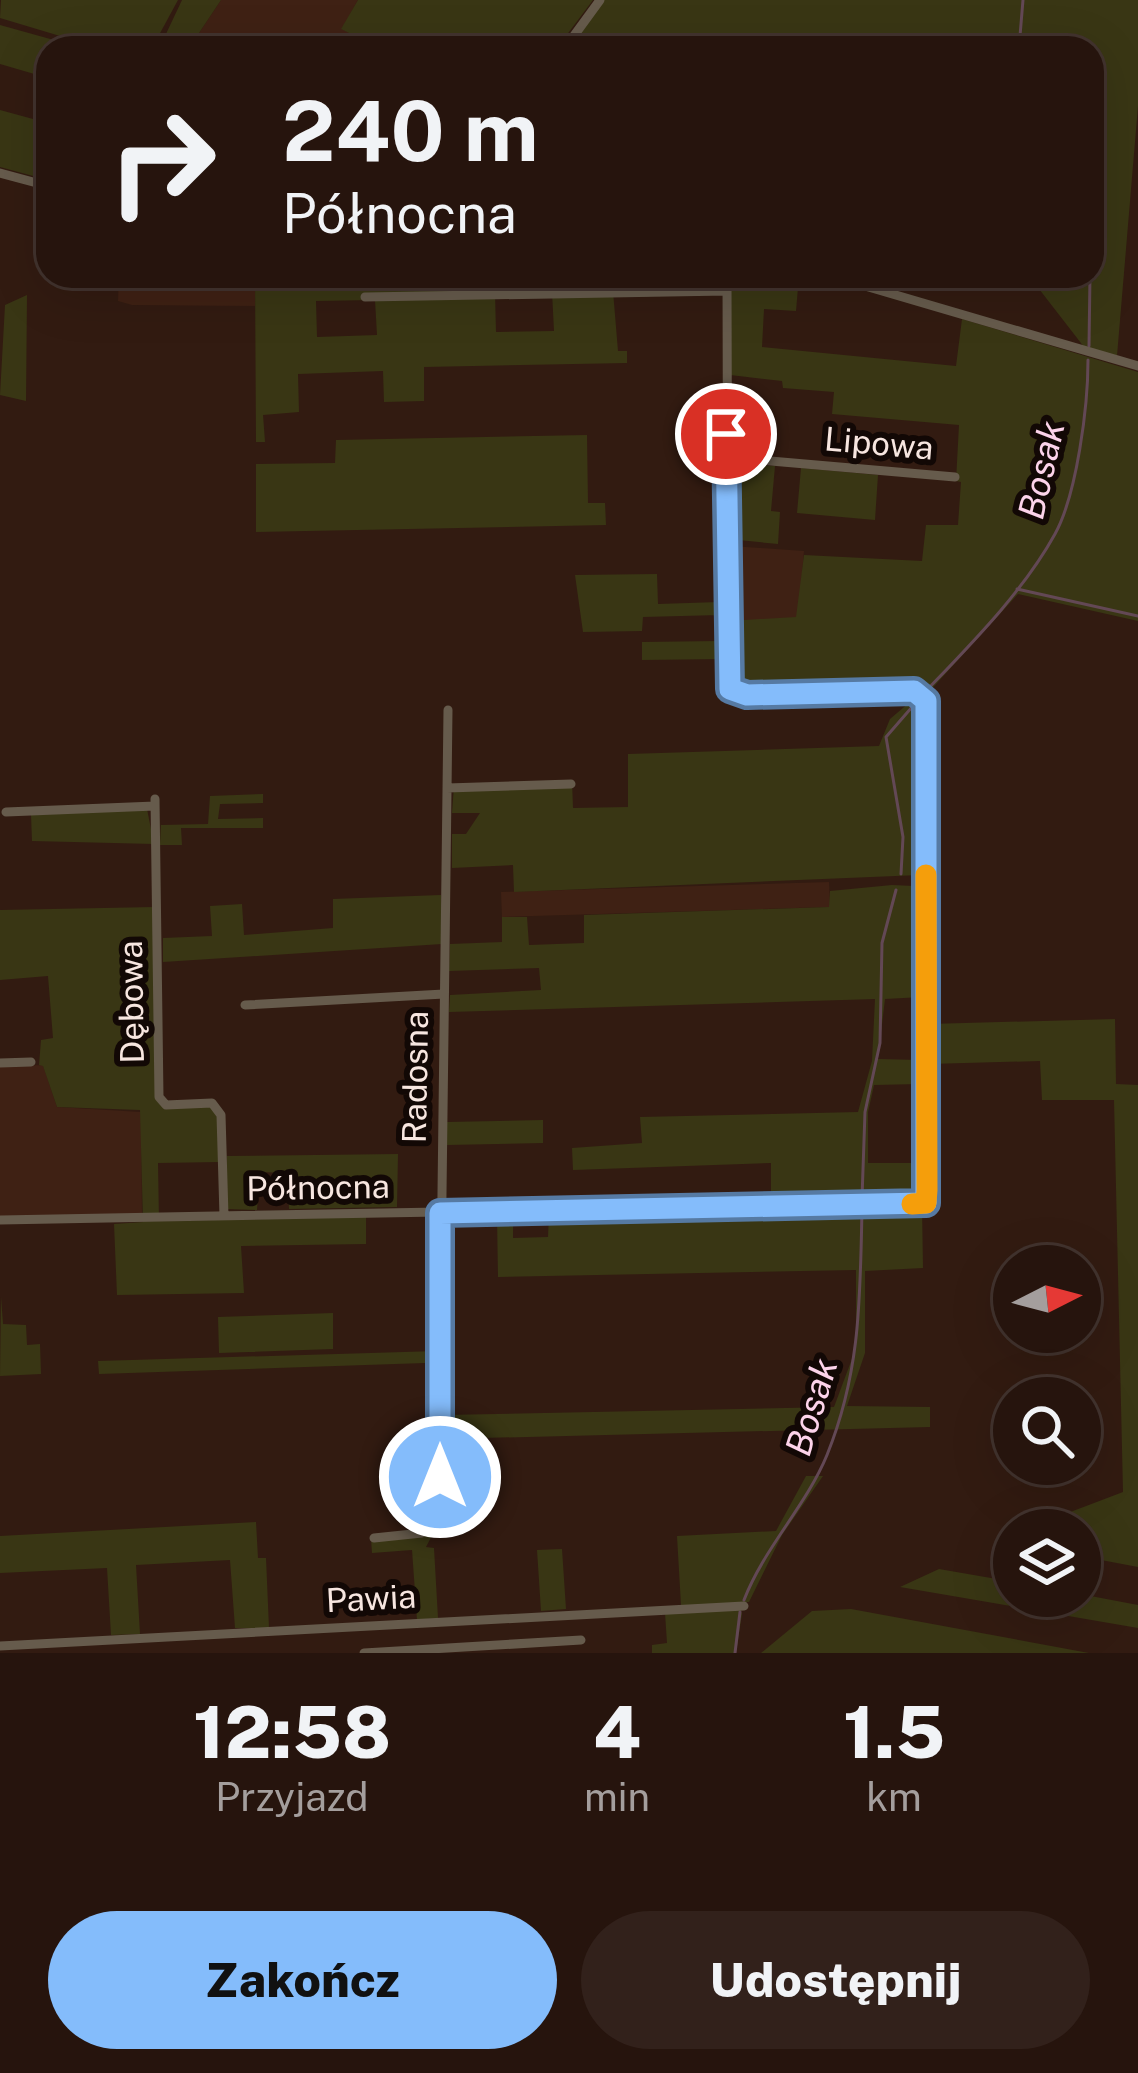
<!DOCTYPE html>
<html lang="pl">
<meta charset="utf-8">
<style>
:root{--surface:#26140d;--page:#32211b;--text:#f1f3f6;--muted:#a49e9d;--line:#42332e;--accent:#84bcfb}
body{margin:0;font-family:"Public Sans",sans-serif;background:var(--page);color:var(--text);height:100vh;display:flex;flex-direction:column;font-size:45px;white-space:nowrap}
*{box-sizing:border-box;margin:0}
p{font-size:39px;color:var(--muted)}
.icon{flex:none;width:66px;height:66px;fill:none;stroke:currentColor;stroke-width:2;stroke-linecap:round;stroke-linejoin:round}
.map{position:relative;height:1653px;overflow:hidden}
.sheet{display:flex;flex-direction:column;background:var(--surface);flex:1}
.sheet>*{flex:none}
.top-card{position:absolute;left:36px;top:36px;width:1068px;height:252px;border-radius:36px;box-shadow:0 12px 48px #0002,0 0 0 3px var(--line);background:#26140d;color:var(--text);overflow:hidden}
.needle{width:78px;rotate:84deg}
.controls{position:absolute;left:993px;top:1245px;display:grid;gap:24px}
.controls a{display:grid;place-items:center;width:108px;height:108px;border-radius:50%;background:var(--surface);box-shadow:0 12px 48px #0002,0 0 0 3px var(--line);font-size:60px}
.pin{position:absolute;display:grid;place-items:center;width:102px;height:102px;color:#fff;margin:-51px;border:6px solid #fff;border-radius:50%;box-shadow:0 3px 12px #0007}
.me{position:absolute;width:132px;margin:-66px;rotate:0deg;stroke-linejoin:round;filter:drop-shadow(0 0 9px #0008)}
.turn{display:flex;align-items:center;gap:42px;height:252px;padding:0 48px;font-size:54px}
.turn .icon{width:156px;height:156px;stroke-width:2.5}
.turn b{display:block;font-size:84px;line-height:102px}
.eta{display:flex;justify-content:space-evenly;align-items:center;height:204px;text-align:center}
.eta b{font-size:72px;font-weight:800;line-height:84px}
.button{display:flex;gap:24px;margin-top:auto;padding:24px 48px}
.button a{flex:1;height:138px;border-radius:72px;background:var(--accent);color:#111;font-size:48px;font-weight:800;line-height:138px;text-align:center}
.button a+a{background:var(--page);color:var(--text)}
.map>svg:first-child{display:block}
.built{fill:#3f2114}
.green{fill:#393614;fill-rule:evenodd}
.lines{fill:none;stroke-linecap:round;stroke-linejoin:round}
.stream{stroke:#634855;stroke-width:3}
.minor{stroke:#665b4c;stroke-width:9}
.route-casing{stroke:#567aa3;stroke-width:30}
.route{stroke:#84bcfb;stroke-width:21}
.slow{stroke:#f59e0b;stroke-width:21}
.labels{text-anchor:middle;stroke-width:12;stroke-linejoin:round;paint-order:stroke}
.street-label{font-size:33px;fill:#f7e6e0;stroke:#120805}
.water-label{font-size:36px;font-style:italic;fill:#fcd3ea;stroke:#120805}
</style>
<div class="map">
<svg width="1138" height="1653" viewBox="0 0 1138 1653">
<rect width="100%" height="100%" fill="#321b11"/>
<path class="built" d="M 221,0 L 358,0 L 342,29 L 379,48 L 189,48 Z
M 119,276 L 255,276 L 255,306 L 132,305 L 118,301 Z
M 731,546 L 804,551 L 797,631 L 730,628 Z
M 829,882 L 830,907 L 502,917 L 501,892 Z
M 43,1065 L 57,1107 L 141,1112 L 142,1214 L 0,1216 L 0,1067 Z"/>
<path class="green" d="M 1,0 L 178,0 L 152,48 L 100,48 L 0,18 Z
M 182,0 L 221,0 L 189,48 L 165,36 Z
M 358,0 L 593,0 L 557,48 L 379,48 L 341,29 Z
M 604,0 L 1138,0 L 1138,106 L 1117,356 L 1084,347 L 1029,276 L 1092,276 L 1092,48 L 570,48 Z
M 0,25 L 61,42 L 48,48 L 48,78 L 0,64 Z
M 48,84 L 48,180 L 0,167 L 0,110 L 33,119 Z
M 255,276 L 722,276 L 714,289 L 613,291 L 618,351 L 627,351 L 627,363 L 424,367 L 424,401 L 384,402 L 383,371 L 298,374 L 299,412 L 263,415 L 265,442 L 256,442 ZM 552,292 L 554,331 L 496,332 L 495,293 ZM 375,300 L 377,335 L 317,337 L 316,301 Z
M 730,276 L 799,276 L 796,311 L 764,309 L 762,347 L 956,366 L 962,319 L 1138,372 L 1138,621 L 1018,594 L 927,694 L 912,689 L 748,692 L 730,681 L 728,628 L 738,629 L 744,620 L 796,617 L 804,555 L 922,561 L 926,525 L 958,525 L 961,482 L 956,481 L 959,425 L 832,414 L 834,392 L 783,388 L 782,381 L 730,375 Z
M 27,295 L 26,401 L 0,395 L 5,305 Z
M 587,435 L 588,503 L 605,503 L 606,525 L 256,532 L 256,464 L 335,463 L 336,440 Z
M 730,464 L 775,466 L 771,511 L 780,512 L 778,544 L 728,539 Z
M 801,468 L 878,475 L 875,520 L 797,513 Z
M 657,574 L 658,604 L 719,602 L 722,659 L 642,660 L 642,642 L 719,641 L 720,615 L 643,617 L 642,631 L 583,632 L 575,575 Z
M 917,696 L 922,700 L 920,875 L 514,892 L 513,865 L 452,868 L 452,834 L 466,834 L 480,813 L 452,813 L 454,786 L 572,781 L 573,808 L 628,807 L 628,754 L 879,746 L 890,719 Z
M 263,794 L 263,803 L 220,804 L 218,819 L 263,818 L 263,828 L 181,828 L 182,845 L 160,845 L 161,821 L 161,825 L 208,824 L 210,796 Z
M 147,809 L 154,844 L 32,841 L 31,815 Z
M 892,885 L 914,886 L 922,895 L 922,997 L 885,999 L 878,1059 L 919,1060 L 920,1084 L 874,1085 L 868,1112 L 868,1163 L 918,1163 L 918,1111 L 922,1111 L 920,1199 L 771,1203 L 771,1163 L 573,1170 L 572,1148 L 642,1143 L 640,1117 L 858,1112 L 872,1061 L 875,999 L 449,1012 L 450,995 L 541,990 L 539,968 L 449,971 L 450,944 L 502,942 L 502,917 L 527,917 L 529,945 L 584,943 L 584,915 L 829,907 L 830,891 Z
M 441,895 L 442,944 L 163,962 L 163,938 L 212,936 L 210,906 L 242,904 L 244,935 L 333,928 L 333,899 Z
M 155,907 L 160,1104 L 212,1107 L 219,1118 L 220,1162 L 158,1163 L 159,1221 L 366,1217 L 366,1244 L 241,1246 L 244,1293 L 117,1295 L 114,1224 L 143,1222 L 140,1110 L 57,1107 L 43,1066 L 39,1065 L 41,1040 L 53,1038 L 48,976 L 0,980 L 0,910 Z
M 1115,1019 L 1116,1084 L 1138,1085 L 1138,1567 L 1080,1556 L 1080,1530 L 1023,1530 L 1123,1492 L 1114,1100 L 1042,1100 L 1040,1061 L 929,1064 L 929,1024 Z
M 543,1120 L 543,1143 L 447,1145 L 447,1122 Z
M 398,1154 L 397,1207 L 289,1209 L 287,1173 L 260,1172 L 257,1210 L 227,1209 L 227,1156 Z
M 922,1206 L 923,1268 L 865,1271 L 865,1353 L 847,1406 L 930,1407 L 930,1427 L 442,1439 L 444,1415 L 834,1407 L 856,1348 L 856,1270 L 498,1277 L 497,1216 L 513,1216 L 513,1238 L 548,1237 L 549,1214 Z
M 1,1297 L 3,1324 L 26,1325 L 27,1345 L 40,1344 L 41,1374 L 0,1376 Z
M 333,1313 L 333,1349 L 219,1353 L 218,1317 Z
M 437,1351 L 437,1387 L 425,1387 L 425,1363 L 99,1374 L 98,1361 Z
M 806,1476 L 823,1476 L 782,1535 L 749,1602 L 738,1602 L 742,1614 L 736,1653 L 652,1653 L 652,1645 L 667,1643 L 665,1613 L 681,1605 L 677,1536 L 776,1531 Z
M 256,1522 L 258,1558 L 266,1558 L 269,1628 L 235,1628 L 230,1560 L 136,1565 L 140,1634 L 111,1635 L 107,1568 L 0,1573 L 0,1536 Z
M 437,1526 L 426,1547 L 434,1548 L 438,1618 L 417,1620 L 412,1550 L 372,1553 L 371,1539 L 428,1533 Z
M 562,1549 L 566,1609 L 541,1611 L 537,1550 Z
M 939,1569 L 1014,1582 L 1014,1596 L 1080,1594 L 1138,1605 L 1138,1628 L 900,1587 Z
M 851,1609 L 1089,1653 L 761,1653 L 812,1611 Z"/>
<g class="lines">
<path class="stream" d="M 1019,48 L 1023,0
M 1089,346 L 1090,276
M 1017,589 L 1138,616
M 925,692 C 971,644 1023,592 1055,534 C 1077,494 1088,406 1088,360
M 901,874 L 903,837 L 886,737 L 919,699
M 862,1198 L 865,1112 L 880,1043 L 882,943 L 896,890
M 744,1600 C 764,1548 806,1506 827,1455 C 861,1371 860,1297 862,1209
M 735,1653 L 740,1612"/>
<path class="minor" d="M 565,48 L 600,0
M 0,173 L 48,186
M 831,276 L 1138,366
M 365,297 L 727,291
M 726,457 L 955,477
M 447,788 L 571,784
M 155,799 L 159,1097 L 166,1105 L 212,1103 L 221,1115 L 224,1216
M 6,812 L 155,806
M 245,1005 L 444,994
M 0,1063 L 31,1062
M 0,1220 L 925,1203 L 926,701 L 913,691 L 747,695 L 728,684 L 727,276
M 374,1538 L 422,1533 L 438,1516 L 448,710
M 0,1646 L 744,1606
M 364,1653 L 581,1640"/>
</g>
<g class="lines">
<defs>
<path id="route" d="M 440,1477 L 440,1213 L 926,1203 L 926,701 L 914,691 L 747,695 L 730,689 L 726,434"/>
</defs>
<use href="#route" class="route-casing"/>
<use href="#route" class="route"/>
<path class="slow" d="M 912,1204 L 926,1203 L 927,1190 L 926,875"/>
</g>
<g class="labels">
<g class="street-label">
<text transform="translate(879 443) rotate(5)" y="12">Lipowa</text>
<text transform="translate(131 1002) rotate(-91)" y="12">Dębowa</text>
<text transform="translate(415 1077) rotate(-89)" y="12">Radosna</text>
<text transform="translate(318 1187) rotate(-1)" y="12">Północna</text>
<text transform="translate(371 1598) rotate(-3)" y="12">Pawia</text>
</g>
<g class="water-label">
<text transform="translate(1041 470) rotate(-77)" y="13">Bosak</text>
<text transform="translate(811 1407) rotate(-73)" y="13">Bosak</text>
</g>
</g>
</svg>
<div class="controls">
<a><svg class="needle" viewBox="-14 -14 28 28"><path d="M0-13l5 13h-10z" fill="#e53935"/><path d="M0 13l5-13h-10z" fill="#a49e9d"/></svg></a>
<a><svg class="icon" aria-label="search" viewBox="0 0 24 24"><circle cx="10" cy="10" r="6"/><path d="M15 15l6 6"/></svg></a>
<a><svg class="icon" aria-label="layers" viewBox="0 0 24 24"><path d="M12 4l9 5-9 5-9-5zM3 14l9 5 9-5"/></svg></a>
</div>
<div class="pin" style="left:726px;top:434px;background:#d93025"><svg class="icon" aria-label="arrive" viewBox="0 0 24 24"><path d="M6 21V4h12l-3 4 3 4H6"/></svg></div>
<svg class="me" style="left:440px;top:1477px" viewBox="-20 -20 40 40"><circle r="17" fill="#84bcfb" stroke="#fff" stroke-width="3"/><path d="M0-11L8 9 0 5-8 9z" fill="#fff"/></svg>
<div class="top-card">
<div class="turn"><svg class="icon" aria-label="right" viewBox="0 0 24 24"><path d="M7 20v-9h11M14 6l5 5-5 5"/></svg><div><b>240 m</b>Północna</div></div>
</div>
</div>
<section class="sheet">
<div class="eta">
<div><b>12:58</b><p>Przyjazd</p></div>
<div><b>4</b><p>min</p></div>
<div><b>1.5</b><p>km</p></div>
</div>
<div class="button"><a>Zakończ</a><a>Udostępnij</a></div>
</section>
